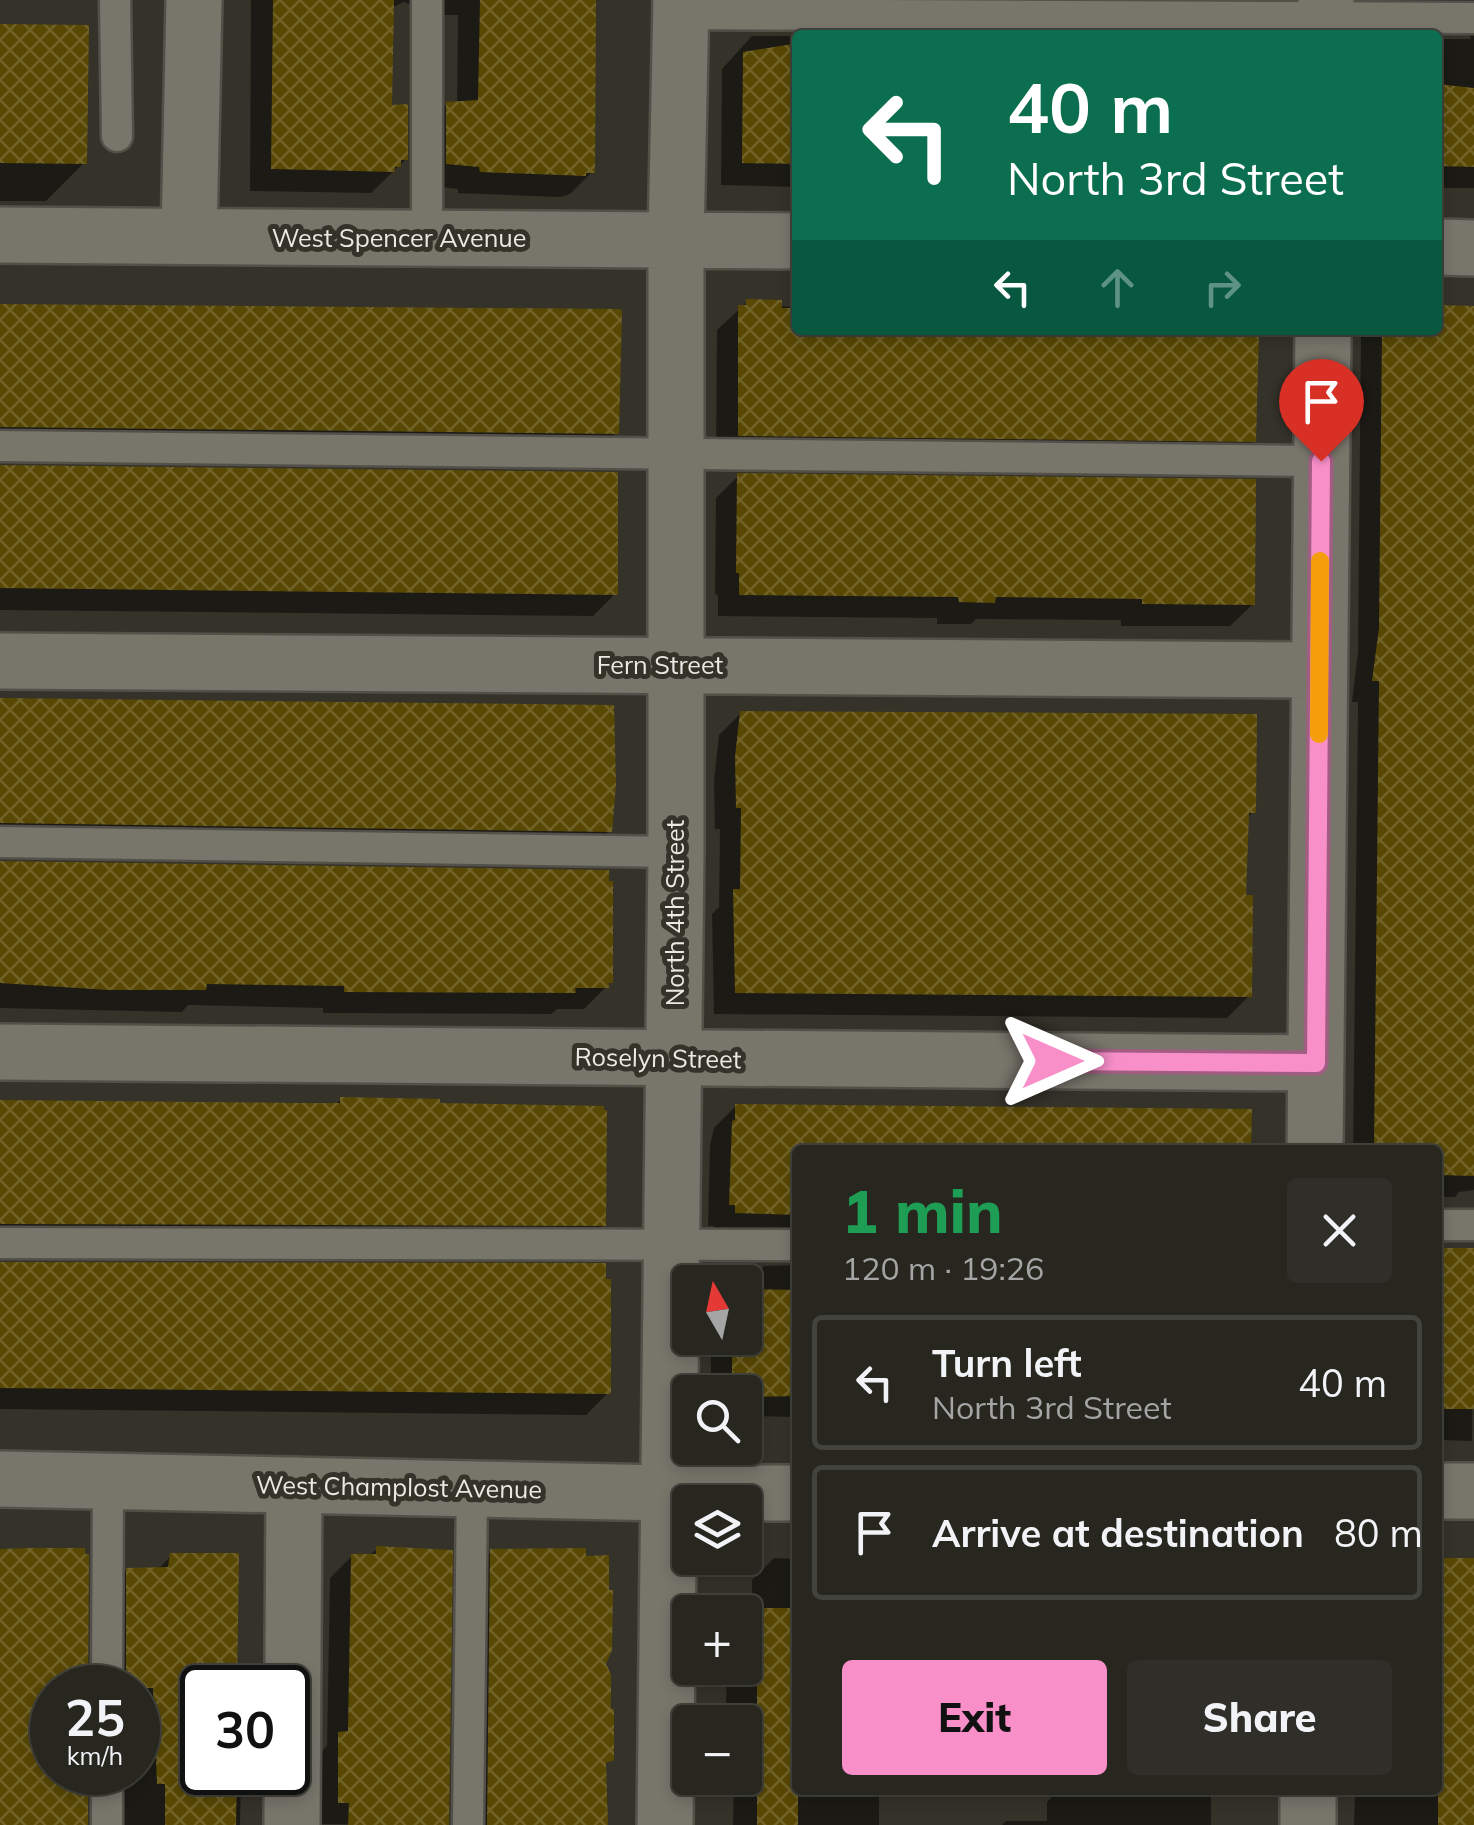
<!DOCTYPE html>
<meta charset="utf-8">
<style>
:root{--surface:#27261f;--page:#2f2e28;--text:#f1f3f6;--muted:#a4a5a4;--line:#43433d;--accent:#f98fc9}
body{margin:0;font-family:Mulish,sans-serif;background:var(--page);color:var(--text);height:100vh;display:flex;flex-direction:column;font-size:38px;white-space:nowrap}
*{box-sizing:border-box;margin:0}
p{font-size:32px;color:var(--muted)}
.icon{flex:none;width:55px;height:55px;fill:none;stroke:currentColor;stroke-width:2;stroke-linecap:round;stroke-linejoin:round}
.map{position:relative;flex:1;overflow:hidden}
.drawer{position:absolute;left:792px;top:1145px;width:650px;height:650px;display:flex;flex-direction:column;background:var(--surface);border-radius:10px;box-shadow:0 5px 15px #0003,0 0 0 2px var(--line)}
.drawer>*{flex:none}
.hud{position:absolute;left:792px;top:30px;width:650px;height:305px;border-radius:10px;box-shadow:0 5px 15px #0003,0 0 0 2px var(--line);background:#0b6e4f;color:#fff;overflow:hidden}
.needle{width:65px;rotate:351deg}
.buttons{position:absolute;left:672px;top:1265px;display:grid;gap:20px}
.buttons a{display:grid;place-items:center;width:90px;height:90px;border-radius:10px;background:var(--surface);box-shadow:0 5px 15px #0003,0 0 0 2px var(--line);font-size:50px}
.speed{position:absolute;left:30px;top:1665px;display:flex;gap:20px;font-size:50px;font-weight:700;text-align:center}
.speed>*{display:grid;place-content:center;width:130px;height:130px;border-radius:50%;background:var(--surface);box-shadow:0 5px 15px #0003,0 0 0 2px var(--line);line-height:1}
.speed small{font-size:25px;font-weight:400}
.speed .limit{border:5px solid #111;border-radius:15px;background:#fff;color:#111}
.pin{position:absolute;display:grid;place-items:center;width:85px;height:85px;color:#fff;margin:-102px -42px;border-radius:50% 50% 50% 0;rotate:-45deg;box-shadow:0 0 10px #0007}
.pin .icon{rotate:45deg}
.me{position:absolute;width:110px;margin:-55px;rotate:90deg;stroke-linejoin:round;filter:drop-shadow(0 0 8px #0008)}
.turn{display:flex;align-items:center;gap:35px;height:210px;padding:0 50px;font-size:45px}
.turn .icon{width:130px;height:130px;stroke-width:2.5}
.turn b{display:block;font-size:70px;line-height:85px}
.lanes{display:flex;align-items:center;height:95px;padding:0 50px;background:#0003;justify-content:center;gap:50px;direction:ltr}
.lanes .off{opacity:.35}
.round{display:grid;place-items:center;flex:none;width:105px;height:105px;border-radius:10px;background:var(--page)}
.summary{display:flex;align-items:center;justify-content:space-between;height:170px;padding:0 50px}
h1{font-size:60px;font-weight:800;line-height:75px;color:#1e9e55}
.cta{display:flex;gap:20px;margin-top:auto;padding:20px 50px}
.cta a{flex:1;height:115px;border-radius:10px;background:var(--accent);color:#111;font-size:40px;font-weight:800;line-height:115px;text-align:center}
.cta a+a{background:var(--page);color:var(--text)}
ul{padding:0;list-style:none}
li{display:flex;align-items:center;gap:30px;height:135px;margin:0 20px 15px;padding:0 30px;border:5px solid var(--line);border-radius:10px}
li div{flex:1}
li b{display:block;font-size:38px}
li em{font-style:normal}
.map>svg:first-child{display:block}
.shadow{fill:#0007}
.building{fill:url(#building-cross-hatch)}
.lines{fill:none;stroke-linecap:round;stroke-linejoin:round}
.service-casing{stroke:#525049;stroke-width:35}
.minor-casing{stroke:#525049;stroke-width:60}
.tertiary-casing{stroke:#525049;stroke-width:60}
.service{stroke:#78756b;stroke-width:30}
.minor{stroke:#78756b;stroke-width:55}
.tertiary{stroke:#78756b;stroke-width:55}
.route-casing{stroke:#a25d83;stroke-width:25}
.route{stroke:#f98fc9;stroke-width:18}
.slow{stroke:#f59e0b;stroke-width:18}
.labels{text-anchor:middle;stroke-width:10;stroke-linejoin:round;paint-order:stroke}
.street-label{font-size:25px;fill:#ebe9e4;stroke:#343229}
</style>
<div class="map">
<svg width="1474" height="1825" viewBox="0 0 1474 1825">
<defs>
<pattern id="building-cross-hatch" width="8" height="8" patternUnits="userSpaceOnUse" patternTransform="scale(2.5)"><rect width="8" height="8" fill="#594804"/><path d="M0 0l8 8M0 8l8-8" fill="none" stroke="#716228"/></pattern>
</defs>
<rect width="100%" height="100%" fill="#343229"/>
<path class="shadow" d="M 251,0 L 594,0 L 592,172 L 570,194 L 561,197 L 458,193 L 458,189 L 425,185 L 425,127 L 447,104 L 457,104 L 458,15 L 422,15 L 415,6 L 404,2 L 391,8 L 390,108 L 406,159 L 371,193 L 250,191 Z
M 736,0 L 1257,0 L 1238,19 Z
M 1354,0 L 1474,0 L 1474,188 L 1438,188 L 1438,39 L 1471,39 L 1468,30 L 1354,3 Z
M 0,27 L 84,163 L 46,201 L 0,201 Z
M 752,36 L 798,36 L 798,187 L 721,185 L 722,69 Z
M 747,302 L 798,308 L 798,330 L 1256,330 L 1253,440 L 1231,463 L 716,457 L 717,330 Z
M 0,306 L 616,433 L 594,455 L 0,449 Z
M 1466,306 L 1474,308 L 1474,1190 L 1459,1192 L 1455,1197 L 1438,1197 L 1438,1150 L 1353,1150 L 1358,708 L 1358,702 L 1352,702 L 1358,652 L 1361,332 L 1438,330 L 1438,308 Z
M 0,467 L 615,594 L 593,616 L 0,610 Z
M 738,476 L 1253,604 L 1230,626 L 1121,626 L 1121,620 L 976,619 L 971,624 L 937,624 L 937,618 L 718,616 L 718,595 L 715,594 L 716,498 Z
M 0,702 L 609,831 L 587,853 L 0,845 Z
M 741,713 L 1253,812 L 1246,819 L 1244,898 L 1249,996 L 1227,1018 L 714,1014 L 712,914 L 719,907 L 720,829 L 715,829 L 714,781 L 719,735 Z
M 0,863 L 611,982 L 584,1009 L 557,1009 L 551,1014 L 323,1013 L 323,1008 L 188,1005 L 182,1012 L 0,1008 Z
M 341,1099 L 604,1225 L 582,1247 L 0,1245 L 0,1102 L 335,1105 Z
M 736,1106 L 1248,1150 L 798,1150 L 798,1417 L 745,1416 L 745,1392 L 711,1392 L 711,1338 L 745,1338 L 745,1285 L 764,1266 L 794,1265 L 792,1257 L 714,1234 L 714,1226 L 708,1226 L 710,1145 L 714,1128 Z
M 1438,1251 L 1474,1251 L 1472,1441 L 1438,1440 Z
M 0,1264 L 608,1393 L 586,1415 L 0,1409 Z
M 377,1549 L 447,1825 L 317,1824 L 317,1757 L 327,1746 L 330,1578 L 352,1556 L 369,1556 Z
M 0,1551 L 52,1688 L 52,1772 L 138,1772 L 138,1688 L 106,1688 L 106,1591 L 127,1570 L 157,1570 L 171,1556 L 202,1688 L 202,1772 L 241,1776 L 240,1825 L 105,1825 L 94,1776 L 86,1774 L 88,1825 L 0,1825 Z
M 491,1552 L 603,1664 L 611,1759 L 604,1766 L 607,1825 L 466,1825 L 469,1574 Z
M 774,1558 L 798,1559 L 798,1790 L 879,1790 L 879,1825 L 733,1825 L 734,1778 L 745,1778 L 745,1722 L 735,1722 L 736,1707 L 726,1707 L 727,1668 L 745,1668 L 745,1616 L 752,1611 L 752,1580 Z
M 1438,1561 L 1474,1561 L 1474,1825 L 1354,1825 L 1355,1790 L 1438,1790 Z
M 1058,1790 L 1211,1790 L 1211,1825 L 1002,1825 L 1006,1821 L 1047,1821 L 1047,1802 Z"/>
<path class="building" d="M 273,0 L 394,0 L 392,105 L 408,104 L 408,160 L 401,160 L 401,167 L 395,167 L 395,172 L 271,169 Z
M 480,0 L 596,0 L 595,173 L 586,173 L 586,176 L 480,172 L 479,167 L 446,164 L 446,102 L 478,100 Z
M 0,24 L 89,25 L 87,164 L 0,163 Z
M 798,43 L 798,164 L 742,163 L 743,52 Z
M 1438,84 L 1474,88 L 1474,167 L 1438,166 Z
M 746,299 L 782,300 L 782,308 L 798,308 L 798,330 L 1259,330 L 1256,442 L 738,436 L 738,305 L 746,305 Z
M 0,304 L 618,309 L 622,310 L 619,434 L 0,427 Z
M 1438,305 L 1474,306 L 1474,1176 L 1438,1175 L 1438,1150 L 1374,1150 L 1379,685 L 1379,681 L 1372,681 L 1379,628 L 1382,330 L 1438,330 Z
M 0,465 L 618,472 L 618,595 L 0,588 Z
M 737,473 L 1256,479 L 1255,605 L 1142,604 L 1142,599 L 996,597 L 995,603 L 959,602 L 958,597 L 739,595 L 739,573 L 736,573 Z
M 0,698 L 614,705 L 616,785 L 612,832 L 0,823 Z
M 740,711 L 1257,714 L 1256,813 L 1249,813 L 1246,895 L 1253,895 L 1252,997 L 735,993 L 733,889 L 740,889 L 741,808 L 736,808 L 735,757 Z
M 0,861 L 609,870 L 609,881 L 613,881 L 613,983 L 609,983 L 609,988 L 575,988 L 576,993 L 344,992 L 344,986 L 207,984 L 206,990 L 108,990 L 0,983 Z
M 340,1097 L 440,1099 L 440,1103 L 604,1106 L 604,1110 L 607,1110 L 606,1226 L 0,1224 L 0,1100 L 305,1103 L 340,1103 Z
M 735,1104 L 1252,1109 L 1251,1150 L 798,1150 L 798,1215 L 735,1213 L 735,1205 L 729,1205 L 732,1121 L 735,1120 Z
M 1438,1248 L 1474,1248 L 1474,1409 L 1438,1409 Z
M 0,1262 L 606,1263 L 606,1279 L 611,1279 L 611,1394 L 0,1388 Z
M 745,1289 L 798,1290 L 798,1396 L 745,1397 L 745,1392 L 732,1392 L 732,1338 L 745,1338 Z
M 376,1546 L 453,1550 L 449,1825 L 348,1825 L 349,1803 L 338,1803 L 338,1732 L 348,1731 L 351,1554 L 376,1554 Z
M 32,1548 L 85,1548 L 85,1554 L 89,1554 L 88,1688 L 52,1688 L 52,1772 L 88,1772 L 88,1825 L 0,1825 L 0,1549 Z
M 586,1548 L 586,1556 L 609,1555 L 609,1590 L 613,1590 L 612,1650 L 606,1664 L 611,1674 L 611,1709 L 614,1709 L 614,1760 L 606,1763 L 608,1825 L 487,1825 L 490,1549 Z
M 170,1553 L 239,1553 L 237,1688 L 202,1688 L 202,1772 L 237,1772 L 236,1825 L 165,1825 L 165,1784 L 157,1784 L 153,1688 L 126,1688 L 126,1568 L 168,1567 Z
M 1438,1558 L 1474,1558 L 1474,1825 L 1438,1825 Z
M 749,1608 L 798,1608 L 798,1825 L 757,1825 L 757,1685 L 748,1685 Z"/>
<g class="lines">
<defs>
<path id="service" d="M 115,0 L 117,136
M 681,14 L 1474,18
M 427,238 L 427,0
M 0,446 L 1321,461
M 0,842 L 676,852
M 1438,1225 L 1474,1225
M 0,1243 L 798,1245
M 107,1688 L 108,1481
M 107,1825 L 107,1772
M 468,1825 L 472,1489"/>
<path id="minor" d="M 1326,35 L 1326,0
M 0,235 L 798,241
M 189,236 L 194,0
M 1438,247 L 1474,248
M 0,661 L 1319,670
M 0,1052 L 1316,1063
M 1315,1150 L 1323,330
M 292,1825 L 294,1485
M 665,1825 L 676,852 L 676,240 L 681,0
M 1308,1825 L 1308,1790"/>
<path id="tertiary" d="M 0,1479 L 667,1493 L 798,1493
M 1438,1491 L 1474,1491"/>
</defs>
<use href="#service" class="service-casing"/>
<use href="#minor" class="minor-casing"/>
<use href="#tertiary" class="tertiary-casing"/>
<use href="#service" class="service"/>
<use href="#minor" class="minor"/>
<use href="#tertiary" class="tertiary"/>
</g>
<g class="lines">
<defs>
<path id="route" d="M 1052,1061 L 1316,1063 L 1321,461"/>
</defs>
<use href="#route" class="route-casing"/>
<use href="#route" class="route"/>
<path class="slow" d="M 1319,734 L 1320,561"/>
</g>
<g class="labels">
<g class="street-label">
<text x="399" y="247">West Spencer Avenue</text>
<text x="660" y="674">Fern Street</text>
<text transform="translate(675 913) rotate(-90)" y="9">North 4th Street</text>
<text transform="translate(658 1058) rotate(1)" y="9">Roselyn Street</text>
<text transform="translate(399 1487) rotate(1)" y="9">West Champlost Avenue</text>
</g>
</g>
</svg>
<div class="buttons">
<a><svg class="needle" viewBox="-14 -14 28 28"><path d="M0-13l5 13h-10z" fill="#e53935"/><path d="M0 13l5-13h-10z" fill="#a4a5a4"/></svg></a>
<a><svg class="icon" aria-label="search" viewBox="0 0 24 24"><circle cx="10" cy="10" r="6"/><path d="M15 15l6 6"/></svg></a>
<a><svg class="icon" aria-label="layers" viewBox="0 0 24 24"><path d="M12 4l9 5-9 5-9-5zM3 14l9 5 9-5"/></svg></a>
<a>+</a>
<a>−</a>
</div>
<div class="speed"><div>25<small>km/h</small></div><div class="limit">30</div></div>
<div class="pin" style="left:1321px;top:461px;background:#d93025"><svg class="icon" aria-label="arrive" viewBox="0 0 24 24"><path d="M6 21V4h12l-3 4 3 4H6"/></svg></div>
<svg class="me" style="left:1052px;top:1061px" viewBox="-20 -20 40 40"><path d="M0-17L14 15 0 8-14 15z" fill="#f98fc9" stroke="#fff" stroke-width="4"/></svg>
<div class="hud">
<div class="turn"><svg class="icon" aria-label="left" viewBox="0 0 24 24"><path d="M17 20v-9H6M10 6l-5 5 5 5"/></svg><div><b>40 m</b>North 3rd Street</div></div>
<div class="lanes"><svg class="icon" aria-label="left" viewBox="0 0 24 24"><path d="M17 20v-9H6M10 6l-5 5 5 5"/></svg><svg class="icon off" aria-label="ahead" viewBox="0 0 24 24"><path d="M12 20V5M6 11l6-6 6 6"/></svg><svg class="icon off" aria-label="right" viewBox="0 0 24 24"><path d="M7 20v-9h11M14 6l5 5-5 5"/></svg></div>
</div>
<section class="drawer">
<div class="summary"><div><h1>1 min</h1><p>120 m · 19:26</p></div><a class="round"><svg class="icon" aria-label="close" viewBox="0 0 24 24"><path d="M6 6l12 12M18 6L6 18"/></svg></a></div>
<ul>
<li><svg class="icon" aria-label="left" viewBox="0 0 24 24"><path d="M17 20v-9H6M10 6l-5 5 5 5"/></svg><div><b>Turn left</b><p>North 3rd Street</p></div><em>40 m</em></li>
<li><svg class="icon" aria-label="arrive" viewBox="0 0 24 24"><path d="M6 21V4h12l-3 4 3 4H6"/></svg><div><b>Arrive at destination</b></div><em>80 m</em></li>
</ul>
<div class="cta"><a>Exit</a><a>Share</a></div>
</section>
</div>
